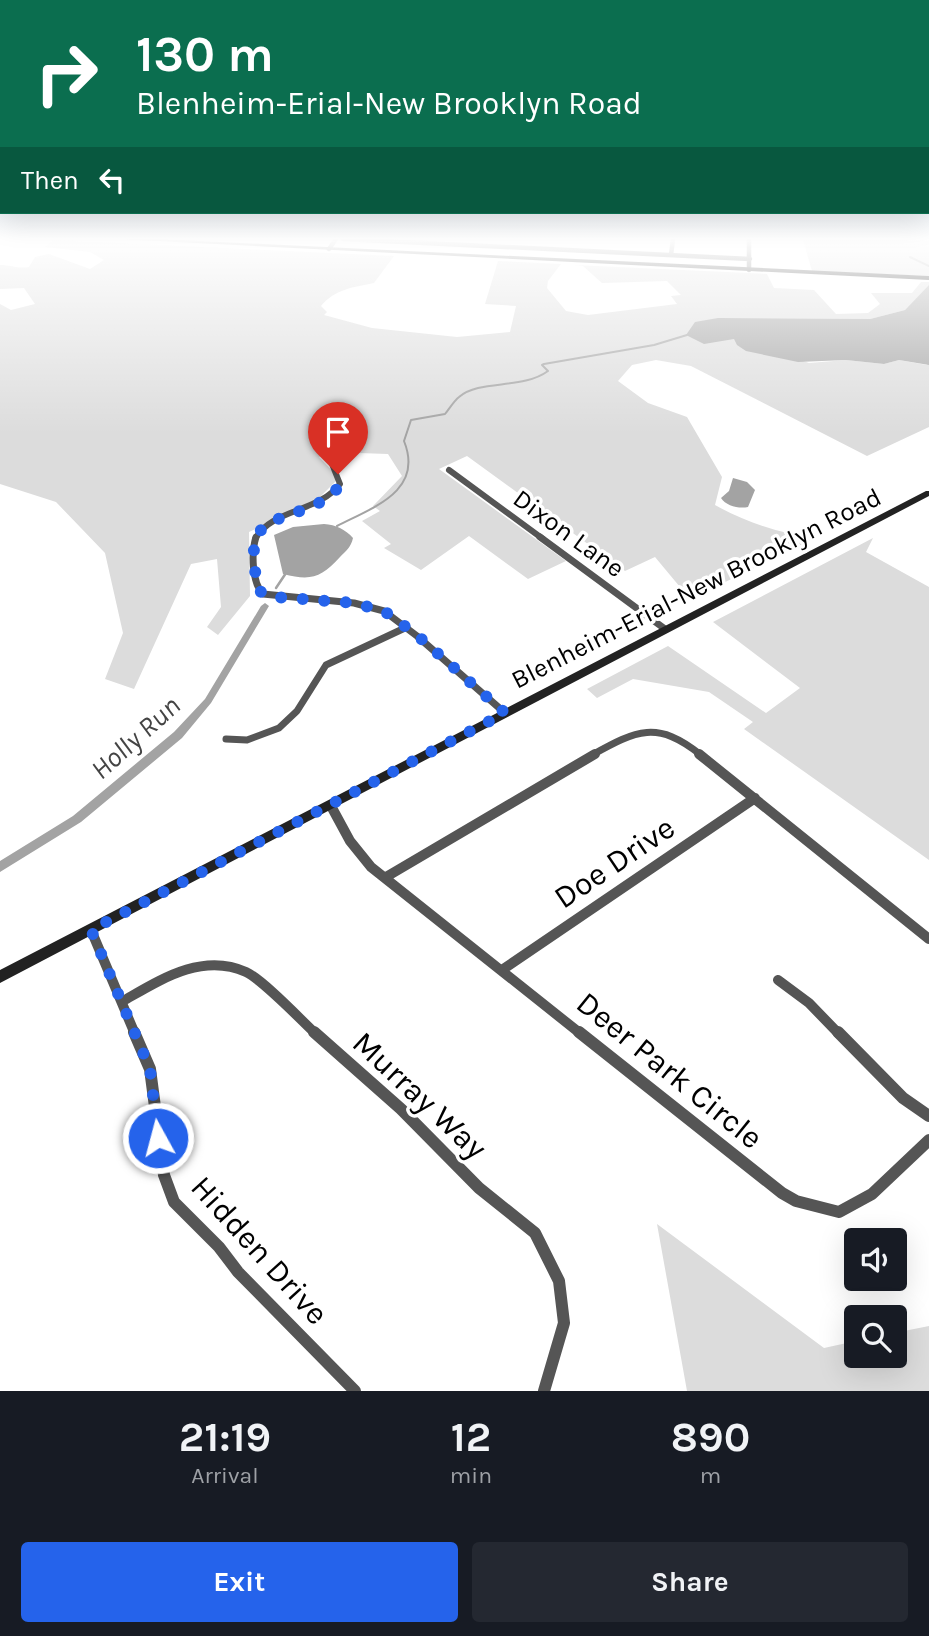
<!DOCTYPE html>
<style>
:root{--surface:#171b24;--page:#242831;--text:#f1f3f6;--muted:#9ea1a6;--accent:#2563eb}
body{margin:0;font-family:Karla,sans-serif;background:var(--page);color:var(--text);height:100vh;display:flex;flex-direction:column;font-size:26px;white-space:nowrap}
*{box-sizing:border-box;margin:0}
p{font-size:23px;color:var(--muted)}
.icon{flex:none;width:38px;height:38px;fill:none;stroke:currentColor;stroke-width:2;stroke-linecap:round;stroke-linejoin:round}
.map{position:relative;height:1391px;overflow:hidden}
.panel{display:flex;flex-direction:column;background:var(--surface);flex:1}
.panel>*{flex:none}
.top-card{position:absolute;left:0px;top:0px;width:929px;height:214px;box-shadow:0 7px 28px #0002;background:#0b6e4f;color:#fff;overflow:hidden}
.fabs{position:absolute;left:844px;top:1228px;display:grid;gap:14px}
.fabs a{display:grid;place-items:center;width:63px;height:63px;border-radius:7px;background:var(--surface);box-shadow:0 7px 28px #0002;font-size:35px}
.pin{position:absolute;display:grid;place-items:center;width:60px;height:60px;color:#fff;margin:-72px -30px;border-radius:50% 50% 50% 0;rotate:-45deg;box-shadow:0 0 7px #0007}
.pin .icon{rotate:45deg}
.me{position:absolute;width:77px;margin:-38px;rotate:353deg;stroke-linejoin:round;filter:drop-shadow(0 0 5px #0008)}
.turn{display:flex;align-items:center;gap:24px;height:147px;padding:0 21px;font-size:32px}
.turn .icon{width:91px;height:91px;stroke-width:2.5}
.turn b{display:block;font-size:49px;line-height:60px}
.then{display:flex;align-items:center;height:66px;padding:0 21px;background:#0003;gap:14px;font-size:26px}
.eta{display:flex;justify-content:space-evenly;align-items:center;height:119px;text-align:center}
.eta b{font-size:42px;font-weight:700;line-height:49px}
.button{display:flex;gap:14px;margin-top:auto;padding:14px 21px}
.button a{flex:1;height:80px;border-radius:7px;background:var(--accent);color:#fff;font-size:28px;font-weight:700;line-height:80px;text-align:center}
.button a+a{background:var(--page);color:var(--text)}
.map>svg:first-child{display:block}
.green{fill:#dcdcdc}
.water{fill:#a3a3a3}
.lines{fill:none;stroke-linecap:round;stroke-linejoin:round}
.stream-far1{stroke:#a3a3a3;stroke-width:2}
.stream{stroke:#a3a3a3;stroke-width:2.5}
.canal{fill:#a3a3a3;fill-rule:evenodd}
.street-far4{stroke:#555;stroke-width:4.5}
.street-far3{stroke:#555;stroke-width:6}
.street-far2{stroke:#555;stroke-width:7}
.street-far1{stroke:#555;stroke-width:10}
.street{stroke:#555;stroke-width:12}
.secondary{fill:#222;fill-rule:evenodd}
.route{stroke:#2563eb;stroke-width:12;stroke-dasharray:0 21.6}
.labels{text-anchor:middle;stroke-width:7;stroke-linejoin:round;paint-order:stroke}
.street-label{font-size:26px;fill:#000;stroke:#fff}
.water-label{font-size:28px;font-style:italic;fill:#444;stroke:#fff}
.near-street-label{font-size:32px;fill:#000;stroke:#fff}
</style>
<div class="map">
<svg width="929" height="1391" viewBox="0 0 929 1391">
<rect width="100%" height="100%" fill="#fff"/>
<path class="green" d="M 929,239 L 929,276 L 812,271 L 803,240 Z
M 53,240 L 394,256 L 374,283 C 354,287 335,289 321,306 L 327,312 L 324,315 L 372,328 L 457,337 L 510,332 L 516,306 L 485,304 L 498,261 L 561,264 L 548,281 L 547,288 L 566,311 L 588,315 L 677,304 L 671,296 L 681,295 L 667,281 L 602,283 L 583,266 L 574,265 L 767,274 L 774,288 L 814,290 L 836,314 L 868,313 L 880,304 L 871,293 L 912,293 L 921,282 L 929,282 L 929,286 L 905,310 L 870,319 L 725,318 L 735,339 L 809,363 L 846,360 L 884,364 L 899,360 L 927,365 L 929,352 L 929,427 L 867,456 L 691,366 L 656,360 L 632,365 L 618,381 L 648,403 L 687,417 L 722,477 L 715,505 C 745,522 782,534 816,538 L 690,599 L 655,557 L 625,571 L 467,456 L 439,469 L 566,561 L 528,579 L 469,536 L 421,570 L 384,548 L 391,544 L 362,521 L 380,511 L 373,506 L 402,476 L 388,454 L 329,452 L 319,457 L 339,478 L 315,502 L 249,532 L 250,596 L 218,635 L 207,627 L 221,607 L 217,559 L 191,564 L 134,689 L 105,679 L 123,633 L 105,553 L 56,502 L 0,484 L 0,304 L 11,310 L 35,304 L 24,288 L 0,289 L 0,265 C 11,265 18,269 29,267 L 35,257 L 49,254 L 90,269 L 104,260 L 90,252 L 45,247 Z
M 873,538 L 866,552 L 929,587 L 929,860 L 744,729 L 753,722 L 709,692 L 633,679 L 597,698 L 587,689 L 668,646 L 766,713 L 800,688 L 713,622 Z
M 657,1224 L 824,1348 L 856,1341 L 856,1356 L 894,1356 L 894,1333 L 929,1326 L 929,1391 L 687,1391 Z"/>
<path class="water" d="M 929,285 L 929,365 L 899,360 L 884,364 L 846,360 L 798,362 L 746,351 L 737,345 L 734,339 L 704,344 L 686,335 L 695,322 L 718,318 L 870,319 L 905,310 Z
M 733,478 L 747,482 L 755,490 L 748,507 C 739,509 726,506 721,498 L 729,491 Z
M 324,524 C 336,525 345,529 353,538 C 351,547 346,551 340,557 C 321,578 311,581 283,574 L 274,535 L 293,527 Z"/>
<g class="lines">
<path class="stream-far1" d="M 910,257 L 929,266
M 337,526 C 374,507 424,491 404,441 L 411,420 L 445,414 C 449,409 454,401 459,397 C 480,379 522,390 548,371 L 542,365 L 544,364 L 654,345 L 687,335"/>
<path class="stream" d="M 276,588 L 286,573"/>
<path class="canal" d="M 265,603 L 269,606 L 211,703 L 182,738 L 81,822 L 0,872 L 0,861 L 73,816 L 174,732 L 205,699 L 261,606 Z"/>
<path class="street-far4" d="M 343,239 L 750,259
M 749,239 L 749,270
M 329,249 L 336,239
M 671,255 L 673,239"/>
<path class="street-far3" d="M 449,470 L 543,539
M 255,539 C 273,508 318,513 340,484 L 332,464"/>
<path class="street-far2" d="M 256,537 C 251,553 252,583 263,594 L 354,603 L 384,611 L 417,636 L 505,713
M 540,537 L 665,629
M 226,739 L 247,740 L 279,728 L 297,711 L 326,665 L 407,627
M 592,755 C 637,730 657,720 701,755"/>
<path class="street-far1" d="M 699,754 L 929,939
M 331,806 L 350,841 L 371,867 L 581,1034
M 386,877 L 595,754
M 91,930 L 135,1034
M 502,970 L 755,798
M 778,980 L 809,1003 L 839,1034
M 123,1001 C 160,980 202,952 246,972 C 263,980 300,1019 316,1034"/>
<path class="street" d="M 134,1032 L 150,1069 L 164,1175 L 174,1202 L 219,1247 L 238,1272 L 355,1391
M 314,1032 L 401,1109 L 479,1188 L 535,1233 L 559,1281 L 564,1323 L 544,1391
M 579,1032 L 782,1193 L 796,1201 L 839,1212 L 872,1194 L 929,1140
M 838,1032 L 903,1098 L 929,1116"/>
<path class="secondary" d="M 118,239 L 158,239 L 929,276 L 929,280 Z
M 926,491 L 929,491 L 929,496 L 0,983 L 0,970 Z"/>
</g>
<linearGradient id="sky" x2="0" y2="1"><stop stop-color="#8cadcc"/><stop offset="0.55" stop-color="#fff"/><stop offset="1" stop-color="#fff" stop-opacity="0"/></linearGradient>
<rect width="929" height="434" fill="url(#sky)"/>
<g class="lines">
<path class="route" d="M 158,1138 L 150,1069 L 91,930 L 505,713 L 417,635 L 384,611 L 354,603 L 275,597 L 263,594 L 257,588 C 256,573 251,553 256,539 C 264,511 324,515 340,484 L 338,474"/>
</g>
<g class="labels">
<g class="street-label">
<text transform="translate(569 533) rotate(36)" y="9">Dixon Lane</text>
<text transform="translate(696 588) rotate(-27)" y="9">Blenheim-Erial-New Brooklyn Road</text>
</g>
<g class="water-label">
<text transform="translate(135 737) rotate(-42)" y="10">Holly Run</text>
</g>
<g class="near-street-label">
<text transform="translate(614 862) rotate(-34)" y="11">Doe Drive</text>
<text transform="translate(670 1070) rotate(39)" y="11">Deer Park Circle</text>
<text transform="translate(420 1095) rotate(43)" y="11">Murray Way</text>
<text transform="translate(260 1250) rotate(48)" y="11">Hidden Drive</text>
</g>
</g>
</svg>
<div class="fabs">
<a><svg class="icon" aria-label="sound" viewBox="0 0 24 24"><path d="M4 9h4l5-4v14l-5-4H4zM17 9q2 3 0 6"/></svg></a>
<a><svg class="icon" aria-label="search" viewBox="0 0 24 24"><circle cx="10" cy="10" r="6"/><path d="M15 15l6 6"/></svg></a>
</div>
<div class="pin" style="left:338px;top:474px;background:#d93025"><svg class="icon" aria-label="arrive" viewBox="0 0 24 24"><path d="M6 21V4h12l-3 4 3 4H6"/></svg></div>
<svg class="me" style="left:158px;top:1138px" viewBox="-20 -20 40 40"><circle r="17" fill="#2563eb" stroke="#fff" stroke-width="3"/><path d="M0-11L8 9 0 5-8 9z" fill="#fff"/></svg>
<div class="top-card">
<div class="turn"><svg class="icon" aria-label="right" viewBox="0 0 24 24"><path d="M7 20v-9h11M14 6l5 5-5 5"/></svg><div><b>130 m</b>Blenheim-Erial-New Brooklyn Road</div></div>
<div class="then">Then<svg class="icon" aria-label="left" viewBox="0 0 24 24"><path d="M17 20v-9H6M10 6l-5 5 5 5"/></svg></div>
</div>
</div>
<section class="panel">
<div class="eta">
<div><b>21:19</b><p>Arrival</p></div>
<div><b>12</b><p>min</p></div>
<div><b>890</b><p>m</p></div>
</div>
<div class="button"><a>Exit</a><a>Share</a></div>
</section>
